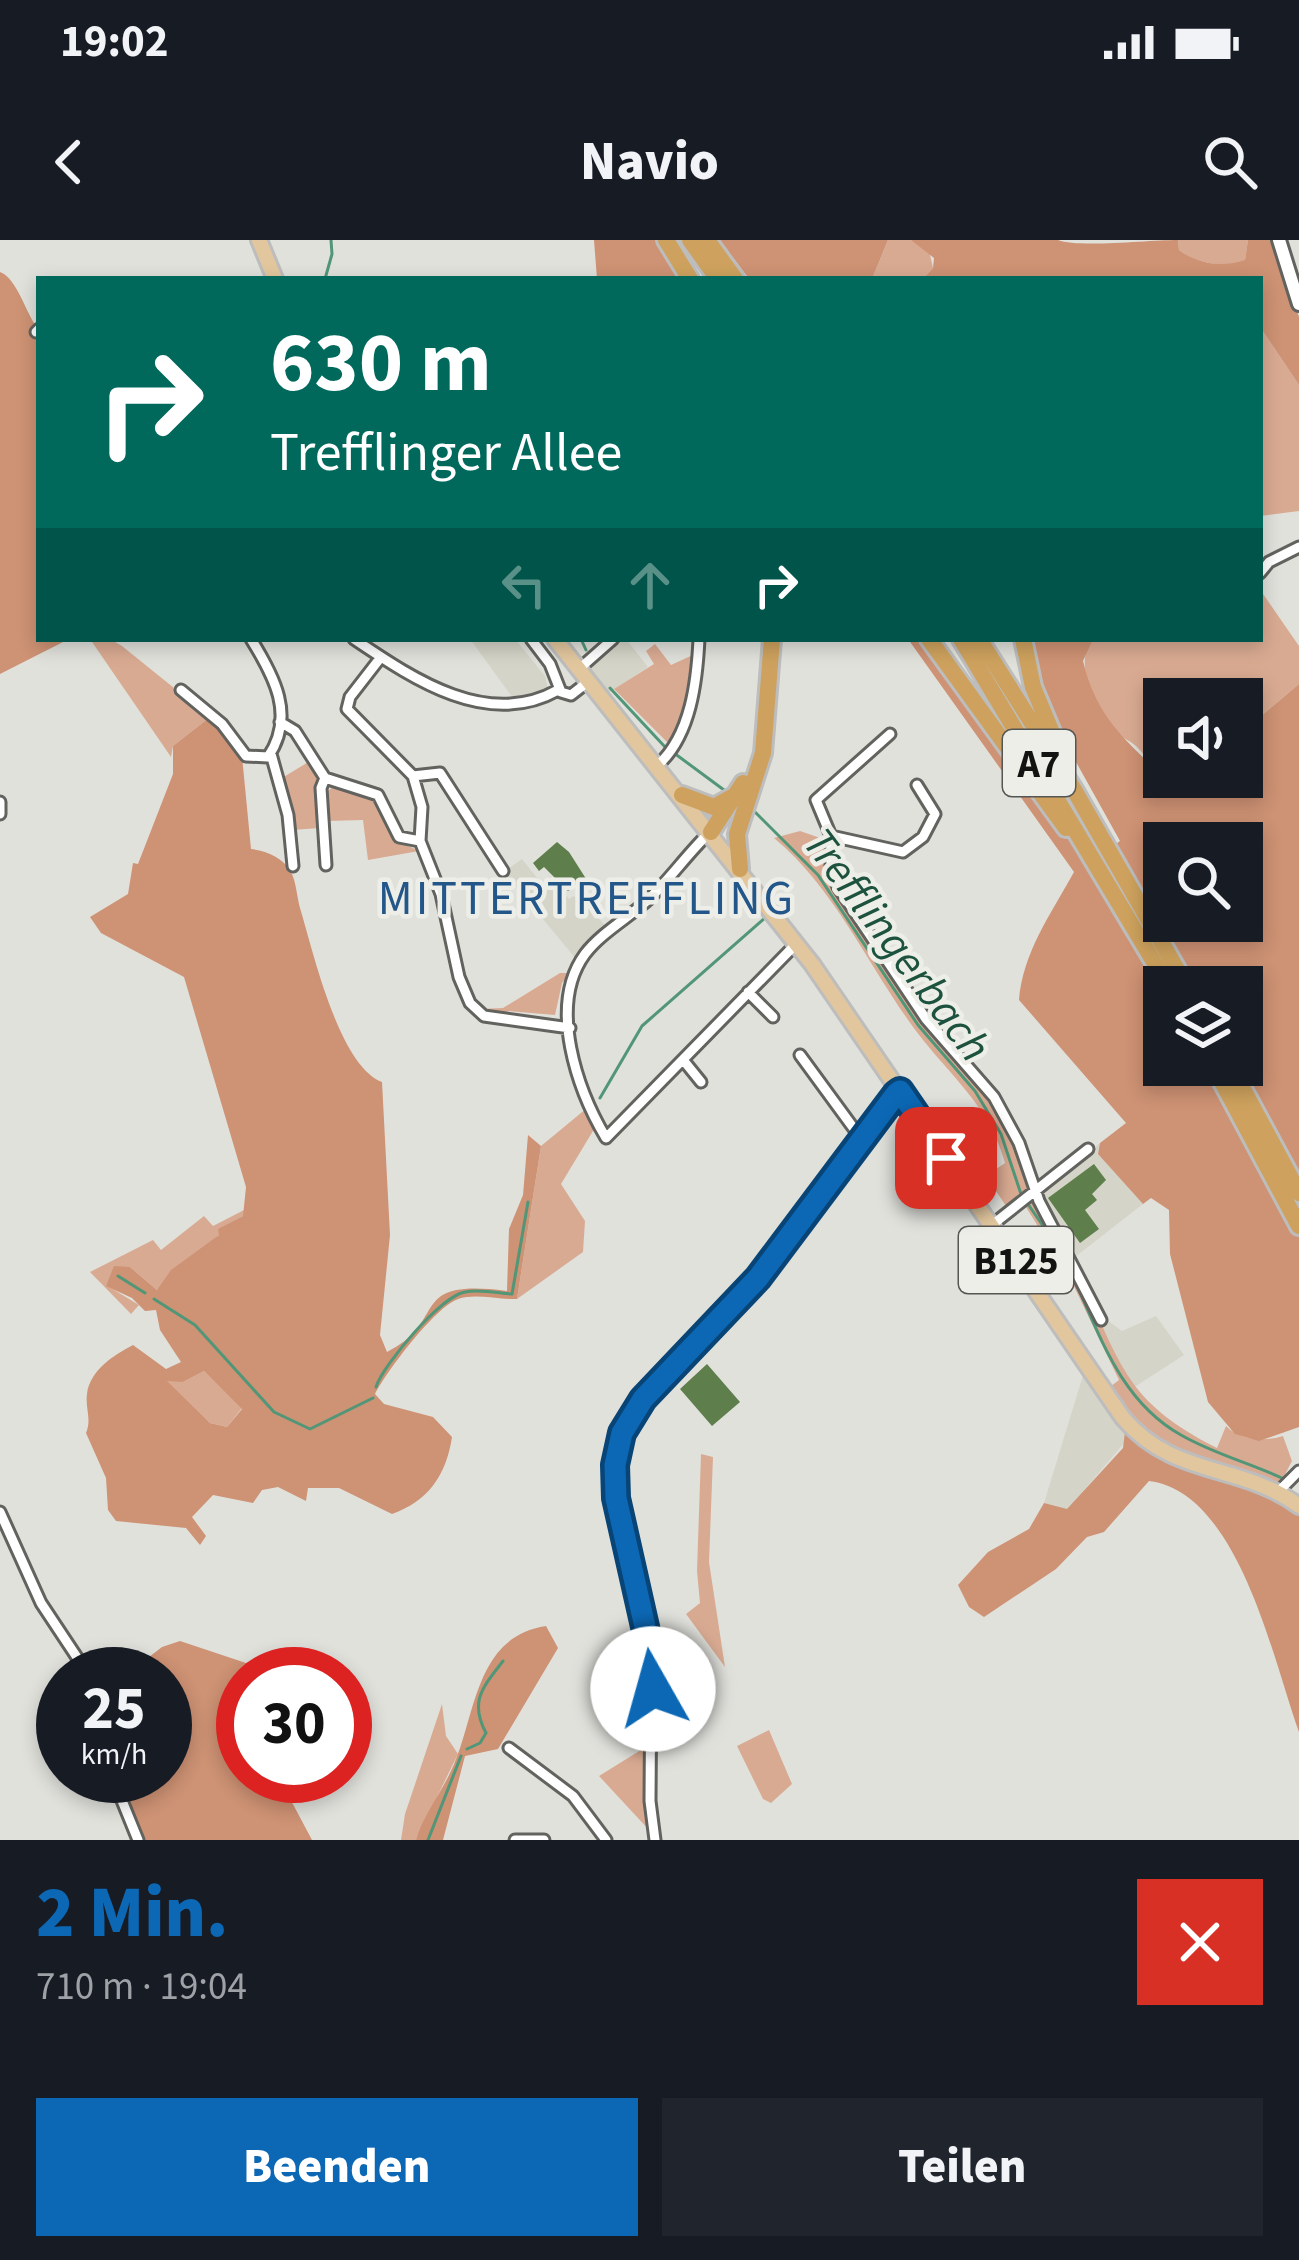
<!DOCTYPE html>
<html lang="de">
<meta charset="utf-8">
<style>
:root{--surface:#171b24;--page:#20242c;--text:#f1f3f6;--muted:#9ea1a6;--accent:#0c68b5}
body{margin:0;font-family:"Source Sans 3",sans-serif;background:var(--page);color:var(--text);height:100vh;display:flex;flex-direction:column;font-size:45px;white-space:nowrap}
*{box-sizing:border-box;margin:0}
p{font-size:39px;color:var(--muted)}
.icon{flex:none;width:66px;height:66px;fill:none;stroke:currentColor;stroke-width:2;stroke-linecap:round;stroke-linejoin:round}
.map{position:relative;height:1600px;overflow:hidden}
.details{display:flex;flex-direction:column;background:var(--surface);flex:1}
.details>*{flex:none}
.guide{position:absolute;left:36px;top:36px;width:1227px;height:366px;border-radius:0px;box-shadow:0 6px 18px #0003;background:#00695c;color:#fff;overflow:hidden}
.buttons{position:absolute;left:1143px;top:438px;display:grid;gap:24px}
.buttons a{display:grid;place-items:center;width:120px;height:120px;border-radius:0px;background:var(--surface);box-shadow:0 6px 18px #0003;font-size:60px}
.speed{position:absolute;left:36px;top:1407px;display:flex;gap:24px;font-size:60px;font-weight:700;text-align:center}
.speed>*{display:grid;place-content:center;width:156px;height:156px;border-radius:50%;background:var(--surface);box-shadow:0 6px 18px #0003;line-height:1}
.speed small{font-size:30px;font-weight:400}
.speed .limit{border:18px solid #d22;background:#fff;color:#111}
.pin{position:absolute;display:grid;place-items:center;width:102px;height:102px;color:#fff;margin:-51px;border-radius:24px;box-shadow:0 6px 18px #0006}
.me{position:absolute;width:132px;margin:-66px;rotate:353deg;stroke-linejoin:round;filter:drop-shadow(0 0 9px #0008)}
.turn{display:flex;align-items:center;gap:42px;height:252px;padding:0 36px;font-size:54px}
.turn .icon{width:156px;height:156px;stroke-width:2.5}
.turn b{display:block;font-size:84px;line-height:102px}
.lanes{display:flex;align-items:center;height:114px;padding:0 36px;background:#0003;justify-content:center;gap:60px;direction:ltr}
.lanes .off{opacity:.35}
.round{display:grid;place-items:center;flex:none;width:126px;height:126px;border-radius:0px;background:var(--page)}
.head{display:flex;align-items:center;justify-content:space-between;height:204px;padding:0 36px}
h1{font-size:72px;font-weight:800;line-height:90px;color:var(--accent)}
.primary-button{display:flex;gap:24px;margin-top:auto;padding:24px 36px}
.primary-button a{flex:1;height:138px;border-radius:0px;background:var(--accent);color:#fff;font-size:48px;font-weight:800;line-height:138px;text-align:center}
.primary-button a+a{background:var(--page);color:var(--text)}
.status{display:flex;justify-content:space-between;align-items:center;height:84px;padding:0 60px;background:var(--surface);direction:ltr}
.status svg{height:33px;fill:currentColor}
header{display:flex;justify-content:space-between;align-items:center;height:156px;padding:0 36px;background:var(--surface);font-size:54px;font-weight:800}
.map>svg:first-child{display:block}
.built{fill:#d4d4c8}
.green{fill:#d9aa92}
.forest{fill:#ce9274;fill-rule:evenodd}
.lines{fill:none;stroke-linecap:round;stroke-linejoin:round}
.stream{stroke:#529678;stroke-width:3}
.building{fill:#5e7e4b}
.street-casing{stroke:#62625e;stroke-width:15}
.secondary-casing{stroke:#62625e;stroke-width:18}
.primary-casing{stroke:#bdbdbd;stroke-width:20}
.highway-casing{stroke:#bdbdbd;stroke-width:22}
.street{stroke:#fff;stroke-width:9}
.secondary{stroke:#fff;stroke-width:12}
.primary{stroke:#e2c79e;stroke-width:14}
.highway{stroke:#cea25e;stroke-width:16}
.route-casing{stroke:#084476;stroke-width:30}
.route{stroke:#0c68b5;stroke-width:21}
.labels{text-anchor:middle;stroke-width:9;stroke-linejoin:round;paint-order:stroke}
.shield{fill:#eeeee9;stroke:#555552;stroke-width:3}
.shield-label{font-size:39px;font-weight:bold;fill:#131312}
.water-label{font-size:45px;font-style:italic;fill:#1d533e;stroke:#eeeee9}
.quarter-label{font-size:48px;letter-spacing:3px;fill:#235689;stroke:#eeeee9}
</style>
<div class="status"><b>19:02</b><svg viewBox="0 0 49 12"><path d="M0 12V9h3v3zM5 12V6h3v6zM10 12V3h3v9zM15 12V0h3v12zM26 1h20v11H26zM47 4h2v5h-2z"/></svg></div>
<header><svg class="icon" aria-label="back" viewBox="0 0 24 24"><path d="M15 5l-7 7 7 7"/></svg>Navio<svg class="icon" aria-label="search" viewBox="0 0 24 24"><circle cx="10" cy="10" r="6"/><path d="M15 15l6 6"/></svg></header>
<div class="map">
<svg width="1299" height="1600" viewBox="0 0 1299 1600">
<rect width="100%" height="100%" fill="#e1e1dc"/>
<path class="built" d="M 470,399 L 515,399 L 545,436 L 548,449 L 513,458 Z
M 617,399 L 626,399 L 648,427 L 607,454 L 587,429 Z
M 522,619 L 541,643 L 550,636 L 569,659 L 574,656 L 586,671 L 590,668 L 606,687 L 576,719 L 504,632 Z
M 1100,903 L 1098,914 L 1143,964 L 1075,1017 L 1040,951 Z
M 1156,1076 L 1184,1115 L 1133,1148 L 1098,1081 L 1104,1078 L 1122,1091 Z
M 1084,1132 L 1125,1192 L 1125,1202 L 1067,1270 L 1044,1263 Z"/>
<path class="green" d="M 888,0 L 911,0 L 929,10 L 933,28 L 923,39 L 872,39 Z
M 1178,0 L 1248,0 L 1245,21 C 1224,28 1198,24 1179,10 Z
M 1260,87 L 1299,145 L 1299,271 L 1260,276 Z
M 1261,351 L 1299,406 L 1299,444 L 1242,492 L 1242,459 L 1225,459 L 1212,447 L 1196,459 L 1164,459 L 1164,534 C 1152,527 1146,516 1136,506 C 1129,500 1118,496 1112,489 C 1093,470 1073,421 1093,399 L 1260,399 Z
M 90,399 L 110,399 L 122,406 L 210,477 L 173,506 L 171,517 Z
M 655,404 L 671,425 L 695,414 L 693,442 L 671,506 L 614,449 L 654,424 L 646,411 Z
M 310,521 L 317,534 L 320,588 L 292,590 L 282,538 Z
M 333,547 L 376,558 L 398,601 L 419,611 L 368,620 L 363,580 L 327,581 L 325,553 Z
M 800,591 L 826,600 L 828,625 C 857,673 885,723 917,770 C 956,827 1023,876 1031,951 L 1008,969 L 986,936 L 1005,923 C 991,870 956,841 923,800 C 871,734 839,652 774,598 Z
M 560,733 L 570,733 L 562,743 L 555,775 L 508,771 L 505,775 L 480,769 L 503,768 Z
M 587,868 L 596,886 L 561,944 L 585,981 L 583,1012 L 517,1059 L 541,906 Z
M 1030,960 L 1036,963 C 1050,987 1066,1012 1079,1037 C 1123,1125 1123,1160 1217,1208 L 1226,1186 C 1240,1200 1264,1202 1283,1196 L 1292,1221 L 1280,1244 L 1194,1222 L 1134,1183 L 1107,1149 L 1119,1140 L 1068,1034 L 1024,964 Z
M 246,969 L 243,976 L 219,989 L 219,995 C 198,1015 177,1028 157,1050 L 130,1027 L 106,1045 L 139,1065 L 131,1074 L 90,1032 L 153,1000 L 161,1010 L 204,976 L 213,986 Z
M 204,1131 L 242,1168 L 227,1187 L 210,1183 L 167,1142 L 168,1138 L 183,1142 Z
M 701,1214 L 713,1217 L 709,1322 L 725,1427 L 686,1374 L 700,1363 L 697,1331 Z
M 647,1380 L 691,1434 L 656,1457 Z
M 442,1464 L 446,1496 L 458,1514 L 416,1600 L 401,1600 L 405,1574 Z
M 769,1490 L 792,1544 L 771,1563 L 763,1559 L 737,1506 Z
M 649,1505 L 650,1591 L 599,1536 Z"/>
<path class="forest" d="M 594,0 L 660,0 L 685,39 L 597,39 Z
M 720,0 L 888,0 L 872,39 L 749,39 Z
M 911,0 L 1058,0 C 1078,8 1149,0 1178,0 L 1179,10 C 1198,24 1224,28 1245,20 L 1248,0 L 1275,0 L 1299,77 L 1299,145 L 1260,87 L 1260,39 L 923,39 L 933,28 L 934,18 Z
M 0,32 C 18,39 25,73 39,90 L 39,399 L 69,399 L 0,434 Z
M 908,399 L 924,399 L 928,405 L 1086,624 L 1120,601 L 1046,468 L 1027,399 L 1093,399 L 1083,421 C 1096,477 1126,501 1164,537 L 1242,537 L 1242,492 L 1299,444 L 1299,1187 L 1259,1201 L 1235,1194 L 1208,1162 L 1170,1014 L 1169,970 L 1151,958 L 1143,964 L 1098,914 L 1100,903 L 1126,883 L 1019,760 C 1023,712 1051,674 1074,632 ZM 1164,603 L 1242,603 L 1242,681 L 1164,681 ZM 1164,747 L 1242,747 L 1242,825 L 1164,825 Z
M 210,477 L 242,516 L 251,609 C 266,611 283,617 291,632 C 296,641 297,657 300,668 C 313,711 339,826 382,842 L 390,995 L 380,1095 L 387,1112 C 450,1081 405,1038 507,1051 L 509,989 L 523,955 L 528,895 L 541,906 L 517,1059 C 498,1060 476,1053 458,1059 C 435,1067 386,1132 375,1154 L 384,1164 L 433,1177 L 452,1197 C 446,1236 428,1261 392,1274 L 339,1248 L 308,1248 L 306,1261 L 278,1247 L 262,1250 L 253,1263 L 213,1255 L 192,1277 L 206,1296 L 200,1305 L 186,1288 L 116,1281 L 108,1270 L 106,1238 L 86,1193 C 92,1179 85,1168 87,1154 C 90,1130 114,1115 133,1105 L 166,1129 L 181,1122 L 160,1090 L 156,1070 L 145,1071 L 132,1058 L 106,1046 L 114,1026 L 130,1027 L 157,1050 L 171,1030 L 219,995 L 218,989 L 243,976 L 246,947 L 184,737 L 101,693 L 90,677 L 128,654 L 133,623 L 138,624 L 173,534 L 173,506 ZM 204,1131 L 242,1169 L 227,1187 L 210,1183 L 167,1141 L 183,1142 Z
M 1125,1192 C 1184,1243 1243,1231 1299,1274 L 1299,1492 C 1273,1421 1239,1252 1149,1241 L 1104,1292 L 1087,1297 L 1056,1329 L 984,1377 L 969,1367 L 958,1345 L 988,1312 L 1029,1289 L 1044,1263 L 1067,1269 L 1123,1208 Z
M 546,1386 L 558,1408 L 498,1509 L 465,1516 L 443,1600 L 416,1600 C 423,1576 439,1556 450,1533 C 476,1482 472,1397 546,1386 Z
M 180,1401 L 249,1424 L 253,1434 L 243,1434 L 243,1536 L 278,1536 L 312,1600 L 141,1600 L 115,1536 L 165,1536 L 165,1434 L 127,1434 L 162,1407 Z"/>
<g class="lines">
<path class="stream" d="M 325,39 L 332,14 L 331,0
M 581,399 L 586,410
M 610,448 L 666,508
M 674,513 L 724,550
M 754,571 L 818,635 L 918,785 L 975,851 L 1001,894 L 1021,954 L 1061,1012
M 600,858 L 642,786 L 767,676
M 1065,1020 C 1097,1084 1115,1158 1181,1195 C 1214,1214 1250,1223 1284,1239
M 118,1036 L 145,1053
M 154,1059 L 195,1085 L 274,1172 L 310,1189 L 373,1158
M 376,1147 C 383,1125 441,1056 465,1052 C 479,1049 498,1053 512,1054 L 528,962
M 467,1509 L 480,1503 L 486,1493 C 469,1461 483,1447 503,1421
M 428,1600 L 461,1516"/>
</g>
<path class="building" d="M 557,602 L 569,612 L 590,645 L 580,641 L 568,651 L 544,627 L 539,631 L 533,623 Z
M 1094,924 L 1106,940 L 1092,954 L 1097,960 L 1085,970 L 1099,989 L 1080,1003 L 1048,958 Z
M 707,1124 L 740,1162 L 712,1186 L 680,1149 Z"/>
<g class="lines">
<defs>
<path id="street" d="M 36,92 L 39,89
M 1260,333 L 1269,322 L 1299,307
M 354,399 C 412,438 487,490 558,450
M 531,399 L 550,424 L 561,452 L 571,455 L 589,441
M 381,417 L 350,457 L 347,469 L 413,536 L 422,567 L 420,601 L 441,654 L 459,737 L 470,763 L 484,776 L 570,788
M 579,429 L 613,399
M 181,450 L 222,484 L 246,516 L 268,517 C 296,476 274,436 251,399
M 280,482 L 295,491 L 325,538 L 378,555 L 399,597 L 420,601
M 271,514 L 288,575 L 293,626
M 658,525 C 691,495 697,441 699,399
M 413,536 L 440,533 L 503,631
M 325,538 L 321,548 L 326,625
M 917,545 L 935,574 L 923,597 L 903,612 L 831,596 L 831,627 L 838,647 L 926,779 L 994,857 L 1019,903 L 1039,961 L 1101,1080
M 0,562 L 0,574
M 710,592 C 688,613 670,639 648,660 C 628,678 601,693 585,714 C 547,766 578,851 606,898 L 797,703
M 831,596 L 816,560 L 890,494
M 748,752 L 773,777
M 800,815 L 860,897
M 684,821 L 701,842
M 992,985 L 1088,909
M 1278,1252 L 1299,1231
M 0,1272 L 41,1363 L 88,1434
M 509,1508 L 573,1556 L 606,1600
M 112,1536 L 138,1600
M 515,1600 L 544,1600
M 655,1600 L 650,1561 L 651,1425 L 615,1242 L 622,1193 L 643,1159 L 758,1038 L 855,903 L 900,851"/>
<path id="secondary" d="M 1279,0 L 1299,64"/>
<path id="primary" d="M 259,0 L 275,39
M 555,399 L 812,724 L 1123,1178 C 1174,1238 1241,1223 1299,1266"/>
<path id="highway" d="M 666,0 L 690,39
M 690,0 L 718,39
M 707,0 L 735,39
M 929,399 L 1066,588
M 961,399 L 1169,747
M 979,399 L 1073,548 L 1187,747
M 1023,399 L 1033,447 L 1056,502
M 682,555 L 714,567 L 732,557
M 711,592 L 743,543
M 740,629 L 737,594 L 763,513 L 772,399
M 1213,825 L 1299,986
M 1230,825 L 1299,953"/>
</defs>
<use href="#street" class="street-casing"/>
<use href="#secondary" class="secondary-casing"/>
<use href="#primary" class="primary-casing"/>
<use href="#highway" class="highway-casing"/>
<use href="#street" class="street"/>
<use href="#secondary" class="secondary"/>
<use href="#primary" class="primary"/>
<use href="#highway" class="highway"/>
</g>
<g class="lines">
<defs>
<path id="route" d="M 653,1449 L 648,1400 L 616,1258 L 615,1225 L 622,1193 L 643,1159 L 758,1038 L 896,854 L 900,851 L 946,918"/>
</defs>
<use href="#route" class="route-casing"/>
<use href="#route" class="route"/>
</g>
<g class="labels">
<g class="shield">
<rect x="1003" y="490" width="72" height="66" rx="9"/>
<rect x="959" y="987" width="114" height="66" rx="9"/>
</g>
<g class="shield-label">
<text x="1039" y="537">A7</text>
<text x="1016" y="1034">B125</text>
</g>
<g class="water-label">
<text transform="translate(898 704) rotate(53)" y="16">Trefflingerbach</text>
</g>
<g class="quarter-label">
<text x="587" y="674">MITTERTREFFLING</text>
</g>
</g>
</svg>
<div class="buttons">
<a><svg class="icon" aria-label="sound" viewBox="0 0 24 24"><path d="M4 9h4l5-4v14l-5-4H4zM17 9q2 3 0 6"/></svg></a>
<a><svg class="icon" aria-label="search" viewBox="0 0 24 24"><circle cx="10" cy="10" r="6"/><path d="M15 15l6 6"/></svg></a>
<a><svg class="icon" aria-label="layers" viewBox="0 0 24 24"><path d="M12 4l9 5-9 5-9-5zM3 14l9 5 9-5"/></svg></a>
</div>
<div class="speed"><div>25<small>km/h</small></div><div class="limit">30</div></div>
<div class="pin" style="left:946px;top:918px;background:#d93025"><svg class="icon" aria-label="arrive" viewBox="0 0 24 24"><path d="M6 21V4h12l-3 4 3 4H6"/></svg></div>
<svg class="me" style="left:653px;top:1449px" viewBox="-20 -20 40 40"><circle r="19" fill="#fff"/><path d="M0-13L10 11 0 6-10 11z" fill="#0c68b5"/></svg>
<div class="guide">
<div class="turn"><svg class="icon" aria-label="right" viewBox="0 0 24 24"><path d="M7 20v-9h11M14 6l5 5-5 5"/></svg><div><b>630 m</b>Trefflinger Allee</div></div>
<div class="lanes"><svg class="icon off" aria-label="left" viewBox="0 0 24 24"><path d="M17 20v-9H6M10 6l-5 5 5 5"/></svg><svg class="icon off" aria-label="ahead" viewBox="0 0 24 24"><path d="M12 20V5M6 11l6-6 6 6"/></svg><svg class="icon" aria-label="right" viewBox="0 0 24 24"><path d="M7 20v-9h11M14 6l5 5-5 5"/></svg></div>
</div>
</div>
<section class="details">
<div class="head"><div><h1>2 Min.</h1><p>710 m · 19:04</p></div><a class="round" style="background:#d93025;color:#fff"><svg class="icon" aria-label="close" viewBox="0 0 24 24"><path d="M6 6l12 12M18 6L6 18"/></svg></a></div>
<div class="primary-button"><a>Beenden</a><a>Teilen</a></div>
</section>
